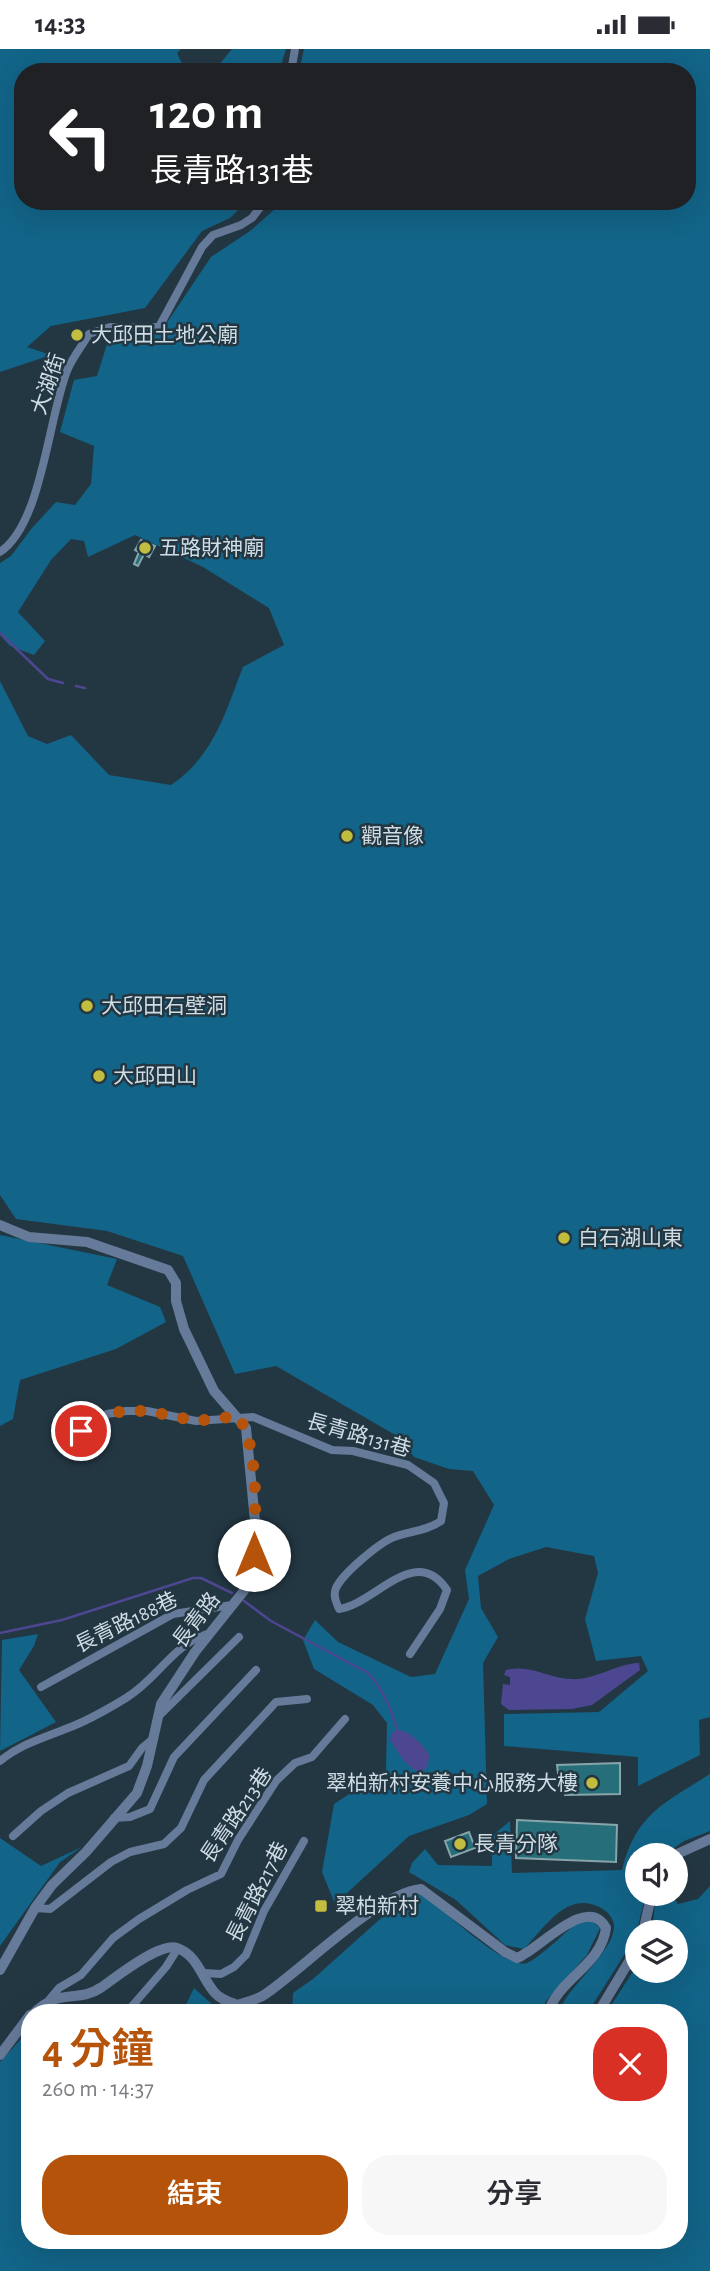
<!DOCTYPE html>
<html lang="zh-TW">
<meta charset="utf-8">
<style>
:root{--surface:#fff;--page:#f7f7f7;--text:#2b2b33;--muted:#7c7c81;--accent:#b45309}
body{margin:0;font-family:"Alegreya Sans","Noto Sans TC",sans-serif;background:var(--page);color:var(--text);height:100vh;display:flex;flex-direction:column;font-size:26px;white-space:nowrap}
*{box-sizing:border-box;margin:0}
p{font-size:23px;color:var(--muted)}
.icon{flex:none;width:38px;height:38px;fill:none;stroke:currentColor;stroke-width:2;stroke-linecap:round;stroke-linejoin:round}
.map{position:relative;flex:1;overflow:hidden}
.panel{position:absolute;left:21px;top:1955px;width:667px;height:245px;display:flex;flex-direction:column;background:var(--surface);border-radius:28px;box-shadow:0 7px 28px #0002}
.panel>*{flex:none}
.hud{position:absolute;left:14px;top:14px;width:682px;height:147px;border-radius:28px;box-shadow:0 7px 28px #0002;background:#202124;color:#fff;overflow:hidden}
.fabs{position:absolute;left:625px;top:1794px;display:grid;gap:14px}
.fabs a{display:grid;place-items:center;width:63px;height:63px;border-radius:50%;background:var(--surface);box-shadow:0 7px 28px #0002;font-size:35px}
.pin{position:absolute;display:grid;place-items:center;width:60px;height:60px;color:#fff;margin:-30px;border:4px solid #fff;border-radius:50%;box-shadow:0 2px 7px #0007}
.me{position:absolute;width:77px;margin:-38px;rotate:0deg;stroke-linejoin:round;filter:drop-shadow(0 0 5px #0008)}
.turn{display:flex;align-items:center;gap:24px;height:147px;padding:0 21px;font-size:32px}
.turn .icon{width:91px;height:91px;stroke-width:2.5}
.turn b{display:block;font-size:49px;line-height:60px}
.round{display:grid;place-items:center;flex:none;width:74px;height:74px;border-radius:28px;background:var(--page)}
.head{display:flex;align-items:center;justify-content:space-between;height:119px;padding:0 21px}
h1{font-size:42px;font-weight:600;line-height:52px;color:var(--accent)}
.button{display:flex;gap:14px;margin-top:auto;padding:14px 21px}
.button a{flex:1;height:80px;border-radius:28px;background:var(--accent);color:#fff;font-size:28px;font-weight:600;line-height:80px;text-align:center}
.button a+a{background:var(--page);color:var(--text)}
.status{display:flex;justify-content:space-between;align-items:center;height:49px;padding:0 35px;background:var(--surface);direction:ltr}
.status svg{height:19px;fill:currentColor}
.map>svg:first-child{display:block}
.green{fill:#126488}
.water{fill:#4d4691}
.lines{fill:none;stroke-linecap:round;stroke-linejoin:round}
.stream{stroke:#4d4691;stroke-width:2.5}
.building{fill:#266e79;stroke:#88a5aa;stroke-width:2}
.minor{stroke:#667a99;stroke-width:8}
.tertiary{stroke:#667a99;stroke-width:10}
.route{stroke:#b45309;stroke-width:12;stroke-dasharray:0 21.6}
.poi-dot{fill:#c3bd3f;stroke:#233743;stroke-width:2.5}
.labels{text-anchor:middle;stroke-width:5;stroke-linejoin:round;paint-order:stroke}
.poi-label{font-size:21px;fill:#d0dce4;stroke:#233743;text-anchor:start}
.street-label{font-size:21px;fill:#d0dce4;stroke:#233743}
</style>
<div class="status"><b>14:33</b><svg viewBox="0 0 49 12"><path d="M0 12V9h3v3zM5 12V6h3v6zM10 12V3h3v9zM15 12V0h3v12zM26 1h20v11H26zM47 4h2v5h-2z"/></svg></div>
<div class="map">
<svg width="710" height="2222" viewBox="0 0 710 2222">
<rect width="100%" height="100%" fill="#233743"/>
<path class="green" d="M 0,0 L 181,0 L 177,4 L 186,23 L 23,23 L 23,152 L 247,152 L 230,169 L 202,182 L 145,259 L 51,277 L 27,298 L 51,306 L 0,323 Z
M 232,0 L 286,0 L 279,23 L 213,23 Z
M 304,0 L 710,0 L 710,1668 L 699,1671 L 700,1706 L 638,1737 L 638,1708 L 504,1697 L 504,1665 L 599,1663 L 648,1622 L 641,1607 L 596,1612 L 585,1570 L 598,1524 L 594,1507 L 546,1498 L 509,1510 L 478,1527 L 481,1559 L 498,1588 L 483,1614 L 487,1755 L 469,1766 L 409,1787 L 335,1855 L 322,1823 L 334,1755 L 386,1721 L 387,1674 L 373,1656 L 314,1620 L 303,1591 L 315,1571 L 338,1593 L 411,1628 L 435,1625 L 469,1550 L 465,1521 L 494,1456 L 473,1422 L 449,1420 L 414,1408 L 397,1387 L 276,1317 L 235,1325 L 183,1207 L 107,1182 L 16,1170 L 0,1146 L 0,632 L 28,687 L 47,695 L 71,686 L 109,726 L 171,736 C 214,707 225,664 243,618 L 284,596 L 269,559 L 203,518 L 135,486 L 88,508 L 84,492 L 71,490 L 51,511 L 18,563 L 45,592 L 34,606 L 10,597 L 0,586 L 0,514 L 11,507 L 32,479 L 56,453 L 75,456 L 91,435 L 94,397 L 60,383 L 74,331 L 97,327 L 108,292 L 162,281 L 211,208 L 250,182 L 284,152 L 688,152 L 688,23 L 299,23 Z
M 0,1186 L 117,1210 L 107,1236 L 160,1258 L 166,1273 L 116,1300 L 20,1331 L 13,1370 L 0,1377 Z
M 38,1585 L 34,1597 L 19,1621 L 56,1673 L 0,1702 L 2,1591 Z
M 710,1725 L 710,1782 L 684,1792 L 664,1806 L 637,1806 L 637,1844 L 646,1845 L 637,1881 L 628,1900 L 588,1963 L 559,1963 C 565,1939 622,1897 613,1872 C 610,1864 604,1860 597,1857 C 566,1843 543,1880 524,1900 L 505,1896 L 456,1851 L 409,1823 L 412,1814 L 425,1800 L 438,1816 L 492,1817 L 492,1787 L 510,1772 L 512,1824 L 622,1821 C 636,1764 665,1754 710,1725 Z
M 0,1789 L 41,1817 L 82,1798 L 60,1813 L 0,1897 Z
M 710,1837 L 710,2222 L 0,2222 L 0,2013 L 30,1980 L 30,2191 L 679,2191 L 679,1964 L 607,1963 L 637,1916 L 637,1922 L 676,1922 L 676,1883 L 652,1883 L 656,1845 L 672,1845 L 678,1855 L 698,1850 Z
M 422,1844 C 440,1858 506,1922 527,1914 C 540,1909 570,1879 582,1869 L 590,1870 L 600,1879 L 587,1906 L 546,1952 L 542,1963 L 292,1964 L 293,1944 L 313,1930 L 407,1846 Z
M 194,1939 L 215,1958 L 258,1961 L 257,1964 L 182,1964 Z"/>
<path class="water" d="M 639,1614 L 640,1621 L 592,1656 L 572,1660 L 509,1661 L 501,1655 L 503,1635 L 510,1636 L 510,1628 L 504,1626 L 506,1621 C 531,1615 547,1629 570,1630 C 594,1632 615,1615 639,1614 Z
M 397,1681 C 411,1682 423,1696 430,1707 L 426,1720 L 417,1723 L 404,1712 L 390,1691 L 392,1684 Z"/>
<g class="lines">
<path class="stream" d="M 0,584 L 48,630 L 63,634
M 76,637 L 85,639
M 244,1552 L 271,1572 L 368,1624 C 384,1642 391,1659 397,1681
M 0,1584 L 62,1571 L 193,1529 L 201,1529 L 232,1544"/>
</g>
<path class="building" d="M 141,491 L 155,497 L 149,508 L 144,505 L 138,517 L 134,515 L 139,503 L 135,501 Z
M 620,1714 L 620,1745 L 565,1746 L 564,1724 L 558,1724 L 557,1716 Z
M 517,1771 L 617,1776 L 616,1813 L 516,1809 Z
M 469,1783 L 475,1799 L 451,1808 L 445,1792 Z"/>
<g class="lines">
<path class="minor" d="M 291,23 L 295,0
M 0,503 C 42,475 48,370 67,322 C 72,309 82,297 89,285 L 110,278 L 159,278 L 202,198 L 213,186 L 241,176 L 252,169 L 265,152
M 61,1394 L 107,1365 L 126,1362 L 147,1362 L 196,1372 L 253,1368 L 332,1401 L 353,1402 L 408,1416 L 434,1434 L 444,1454 L 441,1472 C 427,1482 410,1482 394,1488 C 379,1494 343,1524 336,1539 C 333,1546 336,1553 339,1560 C 374,1556 415,1493 447,1541 L 440,1560 L 410,1605
M 41,1638 L 173,1565 L 232,1556
M 159,1667 L 239,1588
M 0,1712 C 21,1695 43,1689 68,1679 C 87,1672 108,1660 126,1649 C 159,1629 171,1596 210,1584
M 114,1769 L 130,1768 L 150,1760 L 174,1708 L 256,1621
M 13,1787 L 41,1762 L 68,1744 L 129,1717 L 142,1699 L 154,1689
M 35,1859 L 50,1860 L 111,1813 L 130,1803 L 164,1795 L 181,1779 L 204,1731 L 276,1653 L 307,1650
M 204,1924 L 221,1925 L 234,1918 L 246,1906 L 264,1862 L 304,1792
M 49,1951 L 59,1939 L 81,1926 L 113,1889 L 139,1870 L 187,1841 L 221,1825 L 238,1791 L 276,1732 L 295,1714 L 312,1708 L 345,1670
M 126,1964 L 166,1918 L 178,1899"/>
<path class="tertiary" d="M 0,1176 L 29,1188 L 87,1193 L 168,1221 L 176,1234 L 176,1252 L 184,1280 L 214,1342 L 246,1379 L 255,1472 L 252,1528 L 243,1543 L 195,1603 L 161,1655 L 147,1717 L 137,1744 L 86,1803 L 52,1836 L 35,1859 L 0,1921
M 675,1806 L 710,1790
M 643,1883 L 652,1844
M 34,1964 C 60,1938 77,1955 102,1938 C 116,1928 160,1893 177,1899 C 198,1906 202,1930 215,1944 C 221,1951 230,1953 238,1956 C 246,1953 256,1951 264,1946 C 303,1920 376,1845 421,1840 L 505,1903 L 517,1909 C 539,1901 587,1844 606,1879 C 601,1917 559,1929 548,1964
M 598,1964 L 637,1899
M 0,2006 L 30,1966"/>
</g>
<g class="lines">
<path class="route" d="M 81,1382 L 107,1365 L 126,1362 L 148,1362 L 196,1372 L 238,1367 C 260,1399 255,1468 254,1506"/>
</g>
<g class="poi-dot">
<circle cx="77" cy="286" r="7"/>
<circle cx="145" cy="499" r="7"/>
<circle cx="347" cy="787" r="7"/>
<circle cx="87" cy="957" r="7"/>
<circle cx="99" cy="1027" r="7"/>
<circle cx="564" cy="1189" r="7"/>
<circle cx="592" cy="1734" r="7"/>
<circle cx="460" cy="1795" r="7"/>
<rect x="314" y="1850" width="14" height="14" rx="3.5"/>
</g>
<g class="labels">
<g class="poi-label">
<text x="91" y="293">大邱田土地公廟</text>
<text x="159" y="506">五路財神廟</text>
<text x="361" y="794">觀音像</text>
<text x="101" y="964">大邱田石壁洞</text>
<text x="113" y="1034">大邱田山</text>
<text x="578" y="1196">白石湖山東</text>
<text x="578" y="1741" text-anchor="end">翠柏新村安養中心服務大樓</text>
<text x="474" y="1802">長青分隊</text>
<text x="335" y="1864">翠柏新村</text>
</g>
<g class="street-label">
<text transform="translate(48 335) rotate(-71)" y="7">大湖街</text>
<text transform="translate(359 1386) rotate(16)" y="7">長青路131巷</text>
<text transform="translate(196 1571) rotate(-53)" y="7">長青路</text>
<text transform="translate(126 1573) rotate(-26)" y="7">長青路188巷</text>
<text transform="translate(236 1766) rotate(-56)" y="7">長青路213巷</text>
<text transform="translate(257 1843) rotate(-63)" y="7">長青路217巷</text>
</g>
</g>
</svg>
<div class="fabs">
<a><svg class="icon" aria-label="sound" viewBox="0 0 24 24"><path d="M4 9h4l5-4v14l-5-4H4zM17 9q2 3 0 6"/></svg></a>
<a><svg class="icon" aria-label="layers" viewBox="0 0 24 24"><path d="M12 4l9 5-9 5-9-5zM3 14l9 5 9-5"/></svg></a>
</div>
<div class="pin" style="left:81px;top:1382px;background:#d93025"><svg class="icon" aria-label="arrive" viewBox="0 0 24 24"><path d="M6 21V4h12l-3 4 3 4H6"/></svg></div>
<svg class="me" style="left:254px;top:1506px" viewBox="-20 -20 40 40"><circle r="19" fill="#fff"/><path d="M0-13L10 11 0 6-10 11z" fill="#b45309"/></svg>
<div class="hud">
<div class="turn"><svg class="icon" aria-label="left" viewBox="0 0 24 24"><path d="M17 20v-9H6M10 6l-5 5 5 5"/></svg><div><b>120 m</b>長青路131巷</div></div>
</div>
<section class="panel">
<div class="head"><div><h1>4 分鐘</h1><p>260 m · 14:37</p></div><a class="round" style="background:#d93025;color:#fff"><svg class="icon" aria-label="close" viewBox="0 0 24 24"><path d="M6 6l12 12M18 6L6 18"/></svg></a></div>
<div class="button"><a>結束</a><a>分享</a></div>
</section>
</div>
